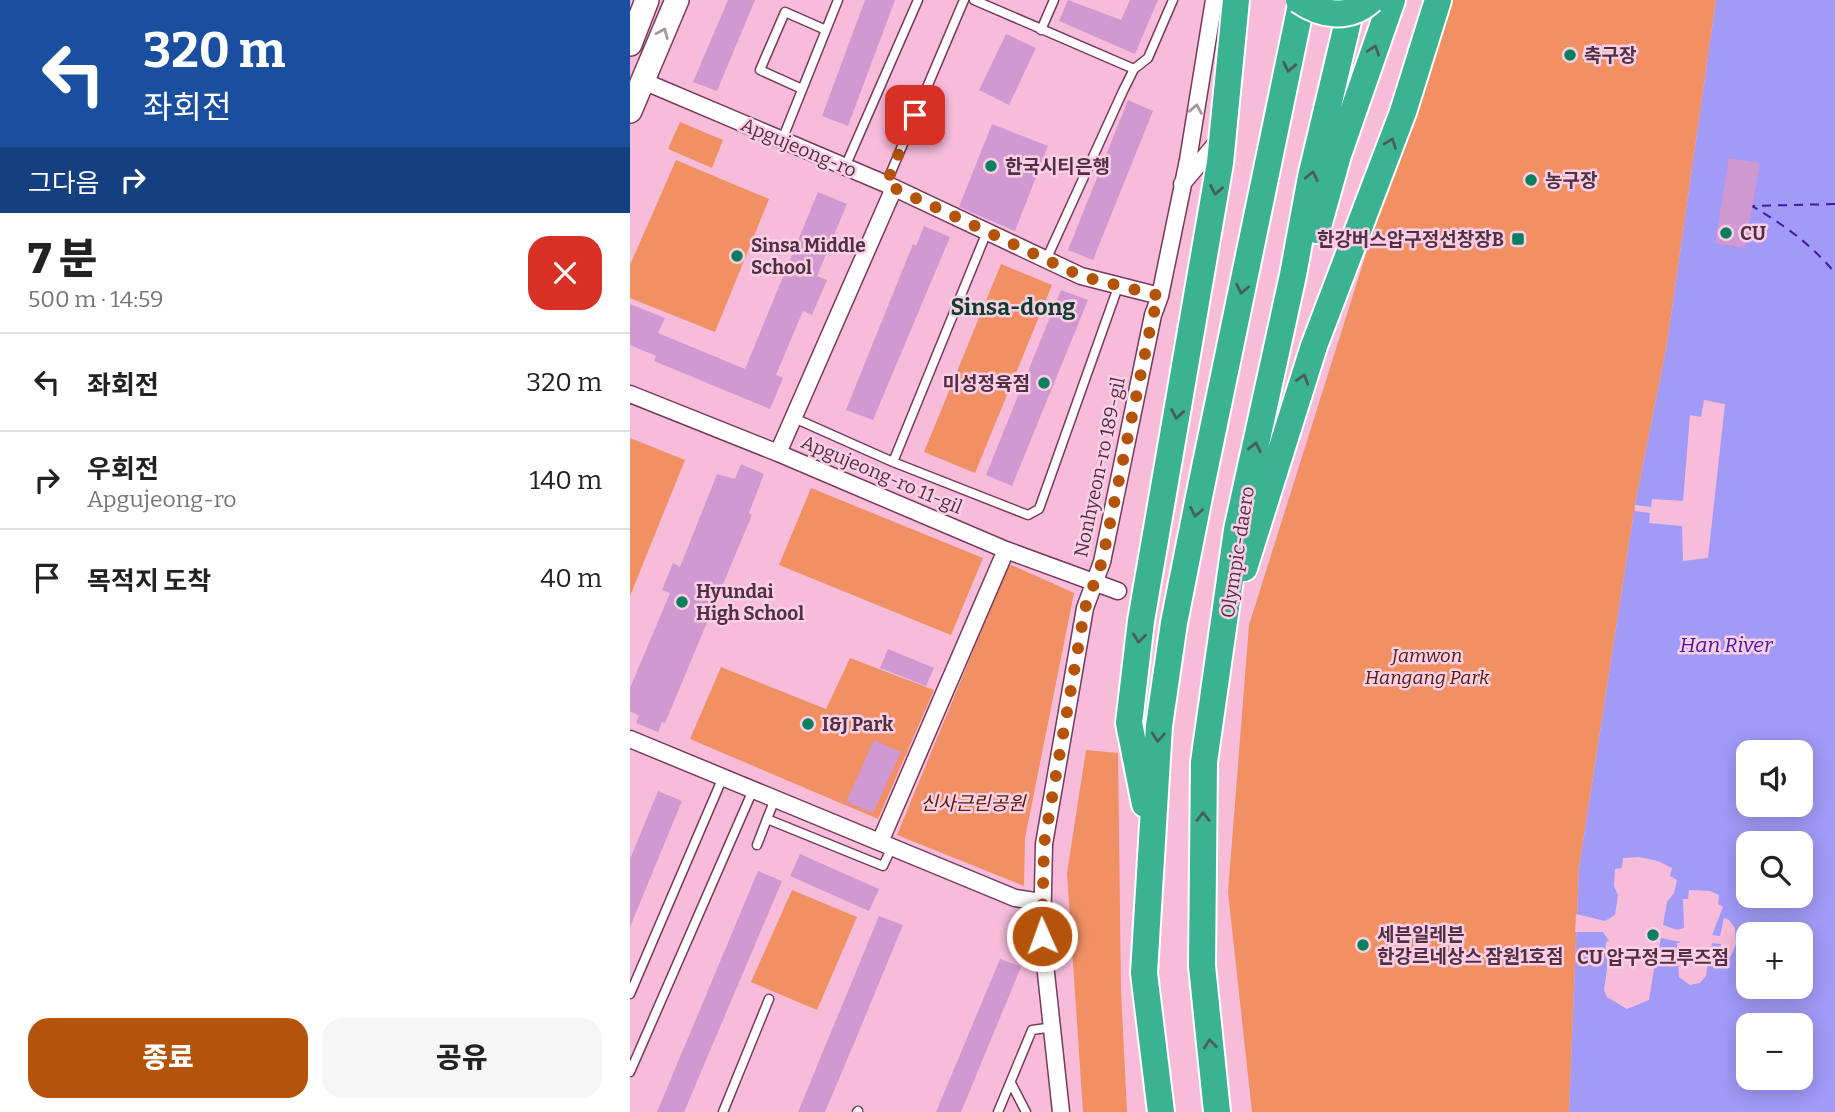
<!DOCTYPE html>
<html lang="ko">
<meta charset="utf-8">
<style>
:root{--surface:#fff;--page:#f6f6f6;--text:#222;--muted:#767676;--line:#e0e0e0;--accent:#b45309}
body{margin:0;font-family:Bitter,"Noto Sans KR",serif;background:var(--page);color:var(--text);height:100vh;display:flex;flex-direction:column;font-size:26px;white-space:nowrap}
*{box-sizing:border-box;margin:0}
p{font-size:23px;color:var(--muted)}
.icon{flex:none;width:38px;height:38px;fill:none;stroke:currentColor;stroke-width:2;stroke-linecap:round;stroke-linejoin:round}
.map{position:relative;flex:1;overflow:hidden}
.details{display:flex;flex-direction:column;background:var(--surface);width:630px}
.details>*{flex:none}
.banner{background:#1a4fa0;color:#fff;overflow:hidden}
.tools{position:absolute;left:1106px;top:740px;display:grid;gap:14px}
.tools a{display:grid;place-items:center;width:77px;height:77px;border-radius:14px;background:var(--surface);box-shadow:0 4px 18px #0003;font-size:35px}
.pin{position:absolute;display:grid;place-items:center;width:60px;height:60px;color:#fff;margin:-30px;border-radius:14px;box-shadow:0 4px 10px #0006}
.me{position:absolute;width:77px;margin:-38px;rotate:358deg;stroke-linejoin:round;filter:drop-shadow(0 0 5px #0008)}
.turn{display:flex;align-items:center;gap:24px;height:147px;padding:0 28px;font-size:32px}
.turn .icon{width:91px;height:91px;stroke-width:2.5}
.turn b{display:block;font-size:49px;line-height:60px}
.then{display:flex;align-items:center;height:66px;padding:0 28px;background:#0003;gap:14px;font-size:26px}
.round{display:grid;place-items:center;flex:none;width:74px;height:74px;border-radius:21px;background:var(--page)}
.head{display:flex;align-items:center;justify-content:space-between;height:119px;padding:0 28px}
h1{font-size:42px;font-weight:800;line-height:52px}
.primary-button{display:flex;gap:14px;margin-top:auto;padding:14px 28px}
.primary-button a{flex:1;height:80px;border-radius:21px;background:var(--accent);color:#fff;font-size:28px;font-weight:800;line-height:80px;text-align:center}
.primary-button a+a{background:var(--page);color:var(--text)}
ul{padding:0;list-style:none}
li{display:flex;align-items:center;gap:21px;height:98px;padding:0 28px;border-top:2px solid var(--line)}
li div{flex:1}
li b{display:block;font-size:26px}
li em{font-style:normal}
main{display:flex;flex:1;min-height:0}
.map>svg:first-child{display:block}
.green{fill:#f19062}
.water{fill:#a19af7;fill-rule:evenodd}
.pier{fill:#f8bcdb}
.lines{fill:none;stroke-linecap:round;stroke-linejoin:round}
.ferry{stroke:#4219a2;stroke-width:2;stroke-dasharray:9 7;stroke-linecap:butt}
.building{fill:#d099d1}
.service-casing{stroke:#77395d;stroke-width:11}
.minor-casing{stroke:#77395d;stroke-width:19}
.secondary-casing{stroke:#77395d;stroke-width:26}
.trunk-casing{stroke:#fff;stroke-width:30}
.service{stroke:#fff;stroke-width:8}
.minor{stroke:#fff;stroke-width:16}
.secondary{stroke:#fff;stroke-width:23}
.trunk{stroke:#3bb392;stroke-width:26}
.trunk-bridge-casing{stroke:#fff;stroke-width:30;stroke-linecap:butt}
.trunk-bridge{stroke:#3bb392;stroke-width:26}
.oneway{stroke:#a798a0}
.oneway2{stroke:#485e5d}
.route{stroke:#b45309;stroke-width:12;stroke-dasharray:0 21.6}
.poi-dot{fill:#097f5d;stroke:#fccfe6;stroke-width:2.5}
.labels{text-anchor:middle;stroke-width:5;stroke-linejoin:round;paint-order:stroke}
.poi-label{font-size:19px;font-weight:bold;fill:#4f3141;stroke:#fccfe6;text-anchor:start}
.street-label{font-size:19px;fill:#4f3141;stroke:#fccfe6}
.park-label{font-size:19px;font-style:italic;fill:#4e2006;stroke:#fccfe6}
.water-label{font-size:21px;font-style:italic;fill:#4219a2;stroke:#fccfe6}
.quarter-label{font-size:23px;font-weight:bold;fill:#0c3e2d;stroke:#fccfe6}
</style>
<main>
<section class="details">
<div class="banner">
<div class="turn"><svg class="icon" aria-label="left" viewBox="0 0 24 24"><path d="M17 20v-9H6M10 6l-5 5 5 5"/></svg><div><b>320 m</b>좌회전</div></div>
<div class="then">그다음<svg class="icon" aria-label="right" viewBox="0 0 24 24"><path d="M7 20v-9h11M14 6l5 5-5 5"/></svg></div>
</div>
<div class="head"><div><h1>7 분</h1><p>500 m · 14:59</p></div><a class="round" style="background:#d93025;color:#fff"><svg class="icon" aria-label="close" viewBox="0 0 24 24"><path d="M6 6l12 12M18 6L6 18"/></svg></a></div>
<ul>
<li><svg class="icon" aria-label="left" viewBox="0 0 24 24"><path d="M17 20v-9H6M10 6l-5 5 5 5"/></svg><div><b>좌회전</b></div><em>320 m</em></li>
<li><svg class="icon" aria-label="right" viewBox="0 0 24 24"><path d="M7 20v-9h11M14 6l5 5-5 5"/></svg><div><b>우회전</b><p>Apgujeong-ro</p></div><em>140 m</em></li>
<li><svg class="icon" aria-label="arrive" viewBox="0 0 24 24"><path d="M6 21V4h12l-3 4 3 4H6"/></svg><div><b>목적지 도착</b></div><em>40 m</em></li>
</ul>
<div class="primary-button"><a>종료</a><a>공유</a></div>
</section>
<div class="map">
<svg width="1205" height="1112" viewBox="0 0 1205 1112">
<rect width="100%" height="100%" fill="#f8bcdb"/>
<path class="green" d="M 807,0 L 1086,0 L 1037,344 L 1005,505 L 949,868 L 939,1112 L 622,1112 L 598,892 L 619,625 L 762,171 Z
M 50,122 L 93,140 L 82,168 L 38,149 Z
M 46,160 L 139,199 L 85,332 L 0,298 L 0,265 Z
M 371,264 L 422,285 L 345,473 L 294,452 Z
M 0,438 L 55,460 L 0,596 Z
M 181,488 L 353,558 L 321,635 L 149,565 Z
M 379,564 L 444,593 L 395,838 L 394,886 L 267,835 Z
M 220,658 L 304,690 L 248,819 L 60,739 L 91,667 L 196,709 Z
M 456,750 L 488,753 L 491,990 L 497,1112 L 453,1112 L 437,873 Z
M 162,890 L 227,917 L 187,1010 L 121,982 Z"/>
<path class="water" d="M 1086,0 L 1205,0 L 1205,1112 L 939,1112 L 949,868 L 1005,505 L 1037,344 ZM 1118,752 L 1171,752 L 1171,805 L 1118,805 ZM 1118,844 L 1171,844 L 1171,896 L 1118,896 ZM 1118,934 L 1171,934 L 1171,987 L 1118,987 ZM 1118,1026 L 1171,1026 L 1171,1078 L 1118,1078 Z"/>
<path class="pier" d="M 1074,400 L 1095,404 L 1078,558 L 1053,561 L 1052,526 L 1019,523 L 1020,513 L 1005,511 L 1005,505 L 1021,507 L 1022,499 L 1053,501 L 1060,415 L 1071,417 Z
M 1009,857 L 1028,861 L 1042,868 L 1040,876 L 1047,880 L 1044,893 L 1037,902 L 1033,925 L 1047,930 L 1054,928 L 1053,899 L 1058,899 L 1059,890 L 1080,891 L 1089,895 L 1088,904 L 1093,907 L 1082,935 L 1090,936 L 1094,918 L 1099,920 L 1105,928 L 1106,944 L 1101,956 L 1092,963 L 1088,961 L 1091,944 L 1082,943 L 1081,948 L 1084,949 L 1078,961 L 1076,976 L 1070,983 L 1060,985 L 1049,977 L 1047,943 L 1051,942 L 1031,938 L 1029,949 L 1034,950 L 1032,961 L 1024,969 L 1019,1000 L 997,1009 L 977,997 L 974,990 L 978,962 L 975,955 L 976,942 L 979,941 L 973,932 L 945,932 L 946,914 L 975,921 L 985,915 L 988,895 L 984,886 L 985,869 L 992,868 L 993,858 Z"/>
<g class="lines">
<path class="ferry" d="M 1205,204 L 1122,206 C 1154,225 1181,244 1205,273"/>
</g>
<path class="building" d="M 98,0 L 125,0 L 87,91 L 63,82 Z
M 235,0 L 265,0 L 218,126 L 192,116 Z
M 438,0 L 491,20 L 500,0 L 528,0 L 505,54 L 429,21 Z
M 376,34 L 406,48 L 379,105 L 349,90 Z
M 498,100 L 523,111 L 463,260 L 438,250 Z
M 362,124 L 418,146 L 385,231 L 329,207 Z
M 1099,158 L 1130,163 L 1115,248 L 1085,243 Z
M 188,192 L 217,204 L 187,276 L 197,280 L 182,315 L 173,311 L 146,375 L 153,378 L 140,409 L 24,361 L 26,356 L 0,345 L 0,304 L 35,318 L 28,333 L 115,369 Z
M 294,226 L 320,237 L 243,420 L 216,410 L 283,244 L 286,246 Z
M 431,290 L 458,300 L 382,486 L 356,475 Z
M 111,464 L 134,474 L 119,513 L 122,515 L 35,723 L 32,722 L 28,732 L 6,723 L 9,716 L 0,711 L 0,688 L 40,593 L 32,590 L 43,563 L 50,567 L 87,474 L 105,479 Z
M 258,649 L 304,668 L 296,686 L 250,668 Z
M 244,740 L 271,752 L 243,813 L 216,802 Z
M 28,791 L 52,801 L 0,927 L 0,859 Z
M 170,854 L 249,889 L 239,911 L 160,876 Z
M 128,871 L 152,881 L 54,1112 L 27,1112 Z
M 249,916 L 273,925 L 225,1041 L 195,1112 L 168,1112 Z
M 370,959 L 391,967 L 331,1112 L 306,1112 Z"/>
<g class="lines">
<defs>
<path id="service" d="M 344,0 L 504,69
M 411,30 L 424,0
M 172,89 L 130,70 L 155,12 L 196,30
M 152,140 L 208,0
M 215,167 L 288,0
M 256,184 L 334,0
M 356,234 L 263,462 L 398,515 L 409,509 L 488,287
M 416,260 L 493,91 L 504,69 L 518,58 L 543,0
M 164,418 L 263,462
M 145,799 L 137,819 L 253,866 L 262,847
M 127,845 L 137,819
M 0,994 L 93,777
M 0,1072 L 123,790
M 381,1083 L 396,1112
M 93,1112 L 139,999
M 227,1112 L 228,1111
M 368,1112 L 402,1030 L 424,1027"/>
<path id="minor" d="M 13,81 L 256,184 L 451,276 L 530,296
M 552,184 L 589,140
M 0,394 L 148,453 L 376,550 L 488,591
M 148,453 L 264,188
M 0,739 L 385,898 L 411,902
M 250,842 L 376,550
M 431,1112 L 412,936 L 414,844 L 455,608 L 472,562 L 523,315 L 530,296 L 558,160 L 584,0"/>
<path id="secondary" d="M 0,44 L 17,0
M 0,111 L 47,0"/>
<path id="trunk" d="M 687,230 L 708,155 L 762,0
M 614,568 L 684,346 L 773,112 L 808,0
M 515,804 L 499,723 L 511,621 L 590,163 L 606,0
M 531,1112 L 514,973 L 529,726 L 544,623 L 571,487 L 672,0
M 587,1112 L 572,966 L 574,762 L 607,530 L 663,275 L 681,177 L 723,0"/>
</defs>
<use href="#service" class="service-casing"/>
<use href="#minor" class="minor-casing"/>
<use href="#secondary" class="secondary-casing"/>
<use href="#trunk" class="trunk-casing"/>
<use href="#service" class="service"/>
<use href="#minor" class="minor"/>
<use href="#secondary" class="secondary"/>
<use href="#trunk" class="trunk"/>
<defs>
<path id="trunk-bridge" d="M 669,0 C 692,16 719,20 741,0"/>
</defs>
<use href="#trunk-bridge" class="trunk-bridge-casing"/>
<use href="#trunk-bridge" class="trunk-bridge"/>
</g>
<defs><path id="oneway-chevron" d="M-2-3.5L2.5 0L-2 3.5" fill="none" stroke-width="1.6" stroke-linecap="round" stroke-linejoin="round" transform="scale(1.75)"/></defs>
<g class="oneway">
<use href="#oneway-chevron" transform="translate(33 33) rotate(-67)"/>
<use href="#oneway-chevron" transform="translate(566 109) rotate(-80)"/>
</g>
<g class="oneway2">
<use href="#oneway-chevron" transform="translate(744 50) rotate(-71)"/>
<use href="#oneway-chevron" transform="translate(659 67) rotate(102)"/>
<use href="#oneway-chevron" transform="translate(761 143) rotate(-69)"/>
<use href="#oneway-chevron" transform="translate(682 176) rotate(-78)"/>
<use href="#oneway-chevron" transform="translate(586 190) rotate(100)"/>
<use href="#oneway-chevron" transform="translate(612 289) rotate(102)"/>
<use href="#oneway-chevron" transform="translate(673 379) rotate(-73)"/>
<use href="#oneway-chevron" transform="translate(547 414) rotate(100)"/>
<use href="#oneway-chevron" transform="translate(625 447) rotate(-78)"/>
<use href="#oneway-chevron" transform="translate(566 512) rotate(101)"/>
<use href="#oneway-chevron" transform="translate(509 638) rotate(97)"/>
<use href="#oneway-chevron" transform="translate(528 737) rotate(94)"/>
<use href="#oneway-chevron" transform="translate(573 817) rotate(-90)"/>
<use href="#oneway-chevron" transform="translate(580 1044) rotate(-96)"/>
</g>
<g class="lines">
<path class="route" d="M 285,115 L 256,184 L 451,276 L 530,296 L 523,315 L 472,562 L 455,608 L 414,844 L 412,936"/>
</g>
<g class="poi-dot">
<circle cx="940" cy="55" r="7"/>
<circle cx="361" cy="166" r="7"/>
<circle cx="901" cy="180" r="7"/>
<circle cx="1096" cy="233" r="7"/>
<rect x="881" y="232" width="14" height="14" rx="3.5"/>
<circle cx="107" cy="256" r="7"/>
<circle cx="414" cy="383" r="7"/>
<circle cx="52" cy="602" r="7"/>
<circle cx="178" cy="724" r="7"/>
<circle cx="1023" cy="935" r="7"/>
<circle cx="733" cy="945" r="7"/>
</g>
<g class="labels">
<g class="poi-label">
<text x="954" y="62">축구장</text>
<text x="375" y="173">한국시티은행</text>
<text x="915" y="187">농구장</text>
<text x="1110" y="240">CU</text>
<text x="874" y="246" text-anchor="end">한강버스압구정선창장B</text>
<text x="121" y="252">Sinsa Middle<tspan x="121" dy="22">School</tspan></text>
<text x="400" y="390" text-anchor="end">미성정육점</text>
<text x="66" y="598">Hyundai<tspan x="66" dy="22">High School</tspan></text>
<text x="192" y="731">I&amp;J Park</text>
<text x="747" y="941">세븐일레븐<tspan x="747" dy="22">한강르네상스 잠원1호점</tspan></text>
<text x="1023" y="964" text-anchor="middle">CU 압구정크루즈점</text>
</g>
<g class="street-label">
<text transform="translate(169 147) rotate(23)" y="7">Apgujeong-ro</text>
<text transform="translate(469 467) rotate(-78)" y="7">Nonhyeon-ro 189-gil</text>
<text transform="translate(252 474) rotate(23)" y="7">Apgujeong-ro 11-gil</text>
<text transform="translate(607 552) rotate(-81)" y="7">Olympic-daero</text>
</g>
<g class="park-label">
<text x="797" y="662">Jamwon<tspan x="797" dy="22">Hangang Park</tspan></text>
<text x="343" y="810">신사근린공원</text>
</g>
<g class="water-label">
<text x="1096" y="652">Han River</text>
</g>
<g class="quarter-label">
<text x="383" y="315">Sinsa-dong</text>
</g>
</g>
</svg>
<div class="tools">
<a><svg class="icon" aria-label="sound" viewBox="0 0 24 24"><path d="M4 9h4l5-4v14l-5-4H4zM17 9q2 3 0 6"/></svg></a>
<a><svg class="icon" aria-label="search" viewBox="0 0 24 24"><circle cx="10" cy="10" r="6"/><path d="M15 15l6 6"/></svg></a>
<a>+</a>
<a>−</a>
</div>
<div class="pin" style="left:285px;top:115px;background:#d93025"><svg class="icon" aria-label="arrive" viewBox="0 0 24 24"><path d="M6 21V4h12l-3 4 3 4H6"/></svg></div>
<svg class="me" style="left:412px;top:936px" viewBox="-20 -20 40 40"><circle r="17" fill="#b45309" stroke="#fff" stroke-width="3"/><path d="M0-11L8 9 0 5-8 9z" fill="#fff"/></svg>
</div>
</main>
